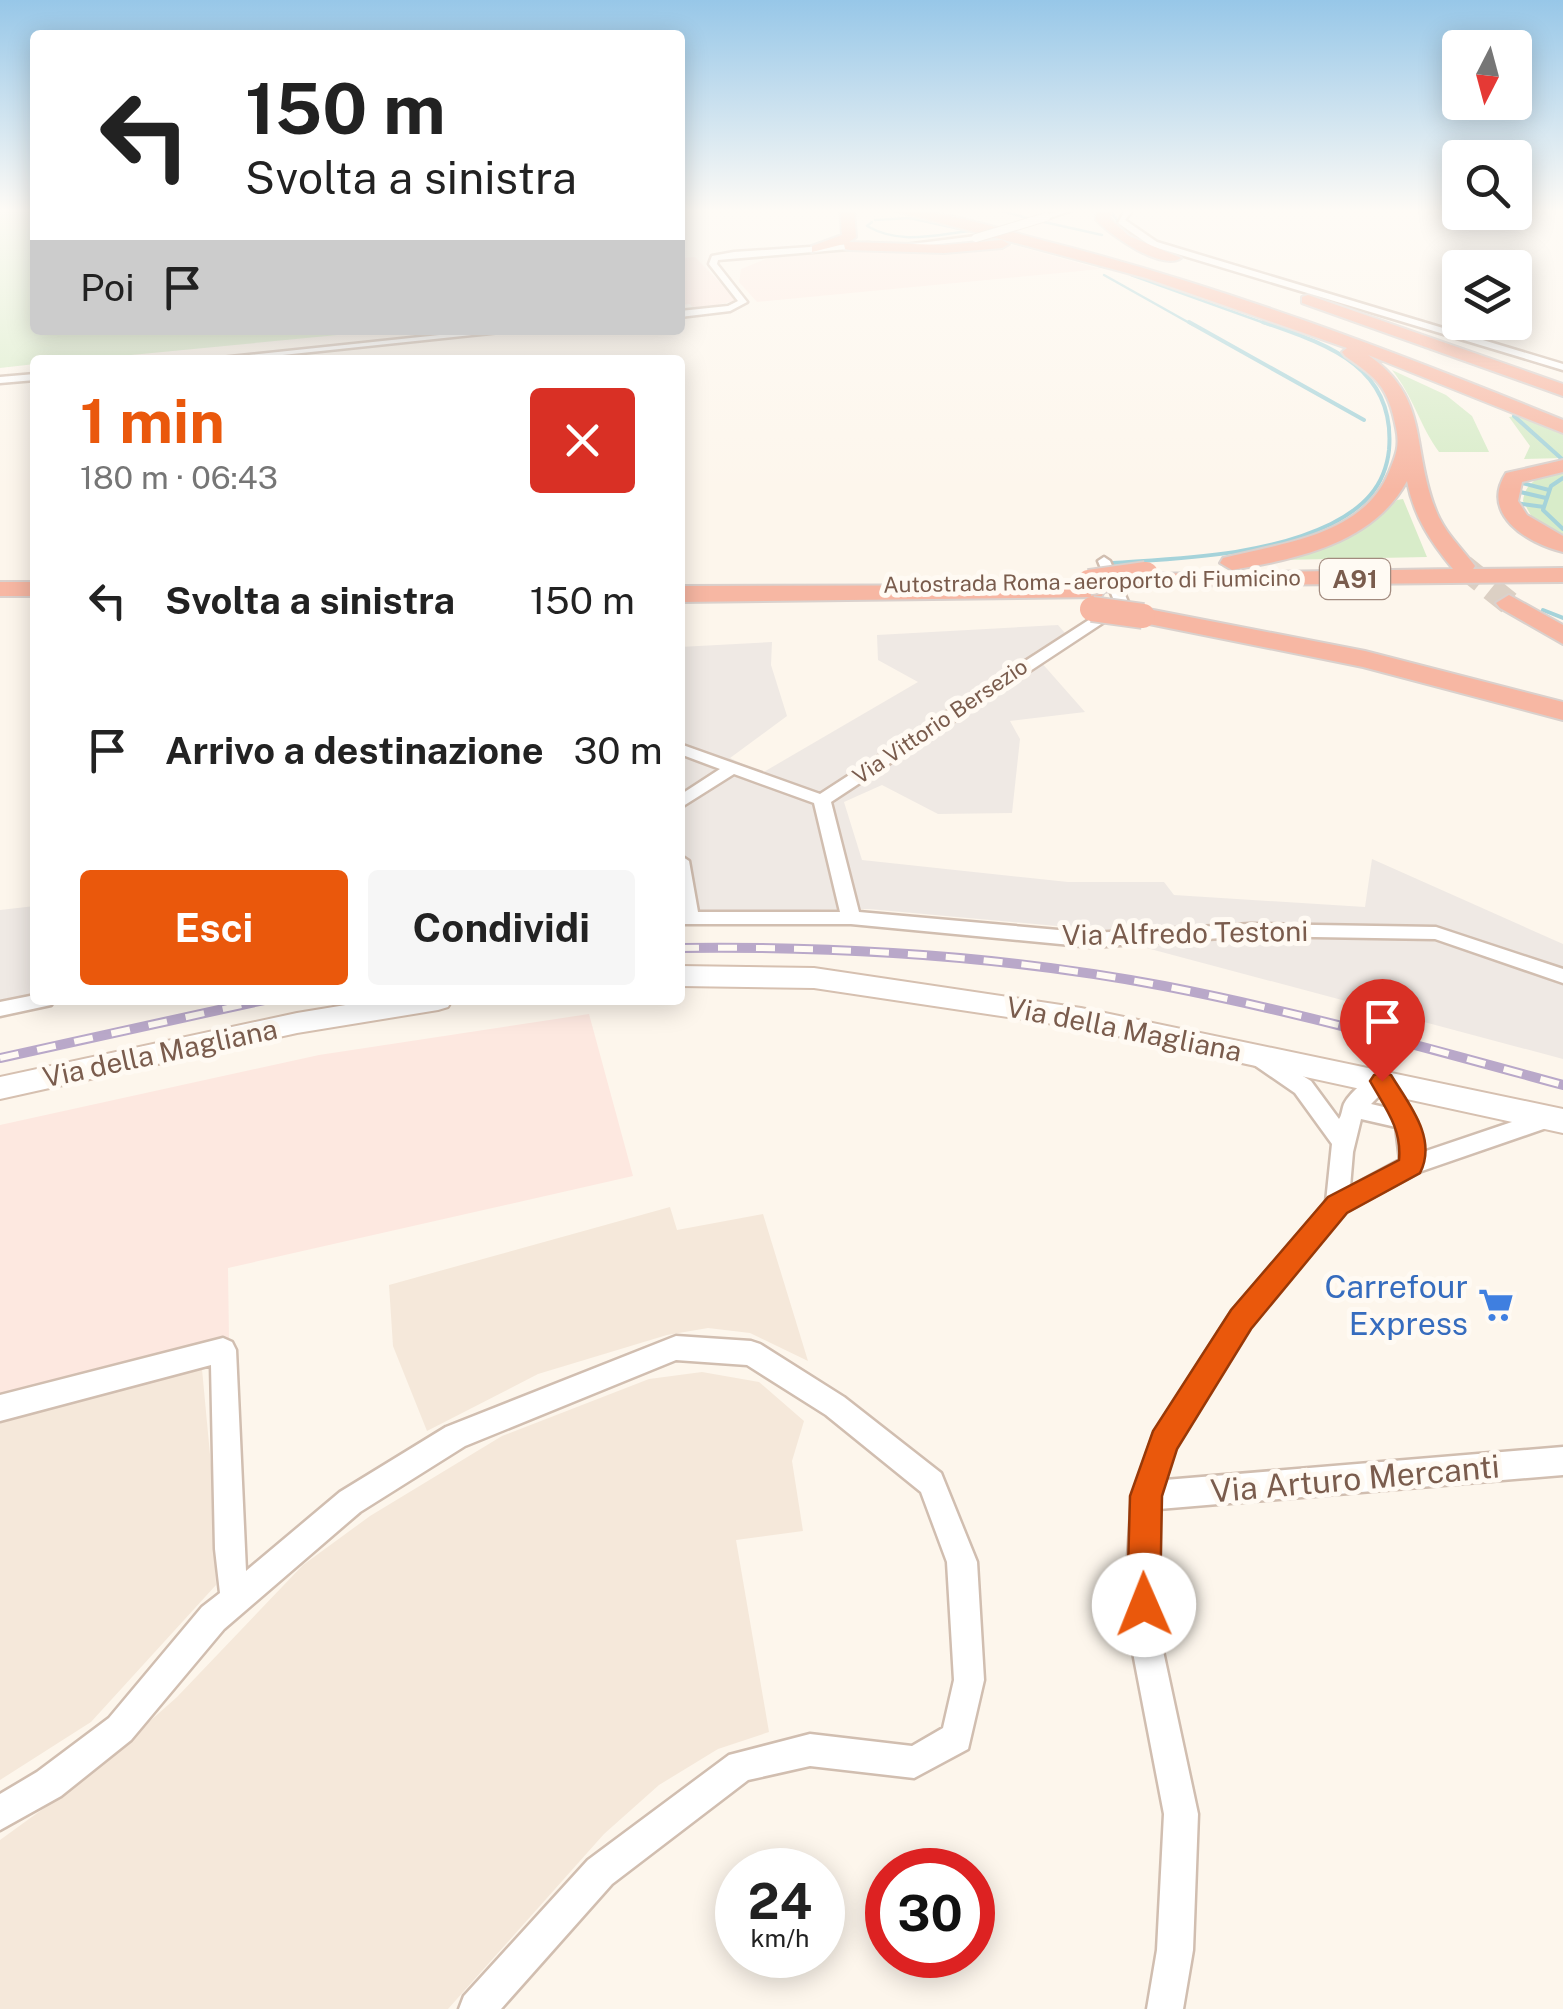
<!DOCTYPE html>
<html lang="it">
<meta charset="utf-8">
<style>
:root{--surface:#fff;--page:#f6f6f6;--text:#222;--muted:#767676;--accent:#ea580c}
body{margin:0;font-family:"Public Sans",sans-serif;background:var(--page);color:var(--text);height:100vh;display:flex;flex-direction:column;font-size:38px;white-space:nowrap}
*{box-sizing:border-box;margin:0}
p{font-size:32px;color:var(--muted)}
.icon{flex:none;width:55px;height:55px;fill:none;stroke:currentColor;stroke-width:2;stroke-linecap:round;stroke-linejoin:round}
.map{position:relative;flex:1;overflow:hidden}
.side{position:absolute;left:30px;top:355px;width:655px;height:650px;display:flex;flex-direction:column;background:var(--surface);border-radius:10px;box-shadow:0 5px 25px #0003}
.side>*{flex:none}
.top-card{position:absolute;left:30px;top:30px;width:655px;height:305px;border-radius:10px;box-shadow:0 5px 25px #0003;background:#fff;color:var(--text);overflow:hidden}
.needle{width:65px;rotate:186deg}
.fabs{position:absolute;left:1442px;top:30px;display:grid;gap:20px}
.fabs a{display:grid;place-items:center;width:90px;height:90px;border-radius:10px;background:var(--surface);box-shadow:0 5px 25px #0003;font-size:50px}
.speed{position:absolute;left:715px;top:1848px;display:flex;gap:20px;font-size:50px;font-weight:700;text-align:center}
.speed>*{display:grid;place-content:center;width:130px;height:130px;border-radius:50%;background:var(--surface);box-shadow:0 5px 25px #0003;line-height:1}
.speed small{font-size:25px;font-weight:400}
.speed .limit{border:15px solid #d22;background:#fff;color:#111}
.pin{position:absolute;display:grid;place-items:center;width:85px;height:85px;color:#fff;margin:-102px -42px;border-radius:50% 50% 50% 0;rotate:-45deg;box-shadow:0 0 10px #0007}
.pin .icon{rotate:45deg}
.me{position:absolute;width:110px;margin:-55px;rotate:359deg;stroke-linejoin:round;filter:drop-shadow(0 0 8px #0008)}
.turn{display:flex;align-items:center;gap:35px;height:210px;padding:0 50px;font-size:45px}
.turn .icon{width:130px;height:130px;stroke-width:2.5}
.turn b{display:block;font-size:70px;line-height:85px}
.then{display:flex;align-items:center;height:95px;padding:0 50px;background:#0003;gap:20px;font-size:38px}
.round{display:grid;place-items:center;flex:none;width:105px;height:105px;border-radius:10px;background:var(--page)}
.headline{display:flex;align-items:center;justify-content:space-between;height:170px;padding:0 50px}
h1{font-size:60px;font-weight:700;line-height:75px;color:var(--accent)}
.action{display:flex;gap:20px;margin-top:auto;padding:20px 50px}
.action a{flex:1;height:115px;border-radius:10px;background:var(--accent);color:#fff;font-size:40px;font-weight:700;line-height:115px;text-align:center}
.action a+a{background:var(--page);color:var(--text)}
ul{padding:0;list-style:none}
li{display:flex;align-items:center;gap:30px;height:150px;padding:0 50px}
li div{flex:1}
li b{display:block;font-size:38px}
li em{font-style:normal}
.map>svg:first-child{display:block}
.residential{fill:#f5e8da}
.commercial{fill:#fde8e0}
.industrial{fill:#efe9e4}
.green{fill:#d8ecc9}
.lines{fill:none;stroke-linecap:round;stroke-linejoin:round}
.stream-far1{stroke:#a5d3da;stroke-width:2.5}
.stream{stroke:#a5d3da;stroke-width:4}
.motorway-tunnel{stroke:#dcd0c4;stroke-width:24;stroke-dasharray:24 12;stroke-linecap:butt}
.minor-casing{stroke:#d1beb0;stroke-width:5}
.secondary-casing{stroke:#d6c0b0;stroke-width:4}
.motorway-casing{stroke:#dad1cd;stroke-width:4}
.minor{fill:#fff;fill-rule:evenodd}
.secondary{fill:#fff;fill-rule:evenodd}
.motorway{fill:#f7b7a3;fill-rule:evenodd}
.rail-casing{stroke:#b9a8c9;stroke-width:10}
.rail{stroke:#fffaf3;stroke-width:6;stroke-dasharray:19;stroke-linecap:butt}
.minor-bridge-casing{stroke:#d1beb0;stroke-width:10;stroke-linecap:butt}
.motorway-bridge-casing{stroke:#dad1cd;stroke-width:28;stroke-linecap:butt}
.minor-bridge{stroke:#fff;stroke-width:8}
.motorway-bridge{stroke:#f7b7a3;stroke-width:24}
.route{fill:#ea580c;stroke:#983908;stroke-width:2.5}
.labels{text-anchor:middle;stroke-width:10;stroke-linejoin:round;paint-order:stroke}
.far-street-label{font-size:22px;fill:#7a5c4d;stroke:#fffaf3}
.shield{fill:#fffaf3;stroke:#a28b7f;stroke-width:2.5}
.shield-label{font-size:25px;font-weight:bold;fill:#7a5c4d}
.street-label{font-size:28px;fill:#7a5c4d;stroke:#fffaf3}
.near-shop-label{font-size:32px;fill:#366cbe;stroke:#fffaf3;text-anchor:end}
.near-street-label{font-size:32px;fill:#7a5c4d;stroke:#fffaf3}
</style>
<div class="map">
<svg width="1563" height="2009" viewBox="0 0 1563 2009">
<rect width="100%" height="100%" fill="#fdf6ec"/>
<path class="residential" d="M 670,1207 L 677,1230 L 763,1214 L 808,1361 L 750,1333 L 708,1328 L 667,1335 L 538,1374 L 427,1431 L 393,1346 L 389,1285 Z
M 202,1369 L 212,1476 L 216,1585 L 91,1722 L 0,1780 L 0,1422 Z
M 702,1372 L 759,1382 L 804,1421 L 792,1461 L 803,1531 L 736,1540 L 769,1732 L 718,1749 L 659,1785 L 604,1834 L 448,2009 L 0,2009 L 0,1840 L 87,1777 L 177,1697 L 303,1565 L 370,1516 L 502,1436 L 649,1379 Z"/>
<path class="commercial" d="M 1013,245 L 1101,269 L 757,302 L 739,282 L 741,269 L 771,257 L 851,249 L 961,250 Z
M 695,257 L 735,298 L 734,301 L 695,310 L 690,304 L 680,305 L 680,258 Z
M 589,1014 L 633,1176 L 228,1268 L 229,1339 L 0,1397 L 0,1125 L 319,1055 Z"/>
<path class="industrial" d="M 1058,625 L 1065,633 L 1033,653 L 1085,712 L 1010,721 L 1020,739 L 1012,813 L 938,814 L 882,785 L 844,802 L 862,860 L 1068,882 L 1164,882 L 1174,895 L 1365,907 L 1372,859 L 1563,944 L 1563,1059 L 1068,927 L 869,909 L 680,912 L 680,647 L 772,642 L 771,665 L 787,716 L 730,758 L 762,773 L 918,682 L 878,660 L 877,635 Z
M 35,906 L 35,997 L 0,1004 L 0,910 Z"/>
<path class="green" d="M 0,209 L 35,209 L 35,330 L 390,330 L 79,360 L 35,360 L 35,364 L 0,368 Z
M 1392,370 L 1446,395 L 1472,416 L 1489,452 L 1439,452 C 1420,426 1413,396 1392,370 Z
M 1522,415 L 1563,432 L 1563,458 L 1524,459 L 1530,446 L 1509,417 Z
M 1563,470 L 1563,540 L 1535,523 L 1523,501 C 1525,480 1545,474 1563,470 Z
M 1403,499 L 1427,557 L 1280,560 C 1329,545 1362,539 1397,500 Z"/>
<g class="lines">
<path class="stream-far1" d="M 995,209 L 1027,218
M 1115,209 L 1111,212 L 1125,231 L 1147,244
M 872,222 L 867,226 C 900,245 934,235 969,231 L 909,218 L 875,220
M 1044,222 L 1102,235
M 1099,266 L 1104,267
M 1104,275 L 1193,325
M 1131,275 L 1270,325
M 1388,317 L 1414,325"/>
<path class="stream" d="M 1189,322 L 1364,420
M 1406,322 L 1563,370
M 1514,416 L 1563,460
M 1563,478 L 1551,486 L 1543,510 L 1563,529
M 1522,483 L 1549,490
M 1516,491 L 1546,498
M 1515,503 L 1544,507
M 1113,563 C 1184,558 1265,556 1331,524 C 1363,508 1385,487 1389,450 C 1396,367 1329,345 1263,322
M 1543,610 L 1563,618"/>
<path class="motorway-tunnel" d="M 1463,566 L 1509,603"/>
<defs>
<path id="minor" d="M 1065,209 L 1076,209 L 1046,219 L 1042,217 Z
M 1126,209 L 1133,209 L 1125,220 L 1157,242 L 1563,364 L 1563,370 L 1151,246 L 1118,223 Z
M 976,236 L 979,240 L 908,247 L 904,245 Z
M 869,243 L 872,247 L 718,260 L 717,264 L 747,302 L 730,311 L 680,317 L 680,311 L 728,306 L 738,301 L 709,264 L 712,256 L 734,252 Z
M 487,330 L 520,330 L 236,360 L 202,360 Z
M 35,374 L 35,380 L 0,383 L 0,377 Z
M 1104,557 L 1110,561 L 1129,604 L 1127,607 L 831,802 L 859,912 L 1092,933 L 1250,924 L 1436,927 L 1563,969 L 1563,983 L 1435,939 L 1250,936 L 1092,947 L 851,924 L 680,924 L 680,855 L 689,861 L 698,912 L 840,912 L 814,803 L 734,774 L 680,808 L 680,795 L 720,769 L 680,754 L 680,744 L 820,794 L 1115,603 L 1098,561 Z
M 35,995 L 35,1000 L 54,1000 L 51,1005 L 0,1016 L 0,1002 Z
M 1257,1048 L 1311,1081 L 1339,1119 C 1342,1115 1342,1109 1344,1104 C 1351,1091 1373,1071 1390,1075 L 1417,1121 L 1423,1152 L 1550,1109 L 1558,1112 L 1561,1118 L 1558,1124 L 1419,1172 L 1345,1212 L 1250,1327 L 1175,1448 L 1165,1480 L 1563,1447 L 1563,1475 L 1159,1509 L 1157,1573 L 1160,1637 L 1198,1814 L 1193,1950 L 1183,2009 L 1147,2009 L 1157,1950 L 1164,1814 L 1130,1637 L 1127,1573 L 1132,1496 L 1154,1433 L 1232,1311 L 1326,1202 L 1332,1144 L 1295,1093 L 1250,1062 L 1247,1056 L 1250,1050 ZM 1380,1095 L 1388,1108 L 1371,1104 ZM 1361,1119 L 1396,1127 L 1400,1160 L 1350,1187 L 1353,1152 Z
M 676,1336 L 751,1341 L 760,1344 L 844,1397 L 941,1473 L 977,1562 L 984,1680 L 968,1749 L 914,1778 L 810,1766 L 748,1780 L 612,1884 L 501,2009 L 459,2009 L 464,1996 L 588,1860 L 729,1755 L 810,1734 L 912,1746 L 943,1728 L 954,1680 L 947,1562 L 921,1492 L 826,1415 L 747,1365 L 676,1360 L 465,1446 L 360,1512 L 224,1629 L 131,1740 L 61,1796 L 0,1830 L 0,1794 L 37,1772 L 109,1718 L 202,1607 L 220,1593 L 215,1549 L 211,1365 L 0,1421 L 0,1395 L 223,1338 L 232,1342 L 236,1350 L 246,1571 L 340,1492 L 446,1427 Z"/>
<path id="secondary" d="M 680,966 L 814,968 L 1081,1008 L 1563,1109 L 1563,1133 L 1081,1028 L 814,988 L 680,986 Z
M 376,1000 L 452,1000 L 448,1007 L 438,1010 L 297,1033 L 0,1099 L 0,1077 L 297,1013 Z"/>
<path id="motorway" d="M 840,209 L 854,209 L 856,237 L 849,242 L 944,245 L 1002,240 L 1009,244 L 1002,248 L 944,253 L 850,250 L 845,249 L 844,244 L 812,252 L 812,246 L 842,235 Z
M 889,209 C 942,209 995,228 1045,241 C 1223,286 1394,351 1563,420 L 1563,433 L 1368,355 C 1430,398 1411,446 1435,508 C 1443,531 1461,547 1475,566 L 1473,569 L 1563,568 L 1563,582 L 1137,586 L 1134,581 L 1146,574 L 1453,569 C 1430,541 1414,517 1407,481 C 1373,544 1296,559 1232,570 L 1220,563 L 1223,558 C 1281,543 1363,536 1389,472 C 1396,455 1400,446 1396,428 C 1388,387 1378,379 1345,356 L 1342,352 L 1347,348 L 1146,278 Z
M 1097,209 L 1111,209 L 1110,219 L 1129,236 L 1181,258 C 1162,271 1111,236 1096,220 Z
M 1308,295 L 1563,384 L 1563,396 L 1302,303 L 1302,297 Z
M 1563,460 L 1563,472 L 1522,482 L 1518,501 L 1527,515 L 1563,536 L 1563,552 C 1526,543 1480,514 1506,473 Z
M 0,582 L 35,582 L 35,596 L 0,596 Z
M 1092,585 L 1101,587 L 1104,592 L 1101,597 L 680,602 L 680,586 Z
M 1509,595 L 1563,625 L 1563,644 L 1500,608 L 1496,603 Z
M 1143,608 L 1365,651 L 1563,702 L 1563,720 L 1363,667 L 1134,621 L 1130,616 Z"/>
</defs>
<use href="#minor" class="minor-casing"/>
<use href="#secondary" class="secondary-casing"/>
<use href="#motorway" class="motorway-casing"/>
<use href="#minor" class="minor"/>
<use href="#secondary" class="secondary"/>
<use href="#motorway" class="motorway"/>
<defs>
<path id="rail" d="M 680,948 C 842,946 1005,956 1164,986 C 1299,1012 1431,1049 1563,1085
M 0,1058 L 264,1000"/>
</defs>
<use href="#rail" class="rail-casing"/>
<use href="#rail" class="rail"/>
<defs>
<path id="minor-bridge" d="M 976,238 L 1046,217"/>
<path id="motorway-bridge" d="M 1089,582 L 1146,574
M 1092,609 L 1143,616"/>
</defs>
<use href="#minor-bridge" class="minor-bridge-casing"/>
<use href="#motorway-bridge" class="motorway-bridge-casing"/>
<use href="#minor-bridge" class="minor-bridge"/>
<use href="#motorway-bridge" class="motorway-bridge"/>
</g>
<linearGradient id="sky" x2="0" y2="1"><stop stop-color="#97c7e8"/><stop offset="0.43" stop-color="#fefbf6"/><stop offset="1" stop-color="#fefbf6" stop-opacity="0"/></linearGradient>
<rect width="1563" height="490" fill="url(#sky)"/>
<path class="route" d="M 1382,1072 L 1391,1075 C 1408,1103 1438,1138 1420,1173 L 1347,1213 L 1251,1329 L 1177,1449 L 1162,1496 L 1160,1605 L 1155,1617 L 1144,1622 L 1132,1617 L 1127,1605 L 1130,1496 L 1153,1431 L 1231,1310 L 1328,1197 L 1399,1160 C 1402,1128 1385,1108 1370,1081 L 1374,1075 Z"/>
<defs>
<symbol id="supermarket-bare" viewBox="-9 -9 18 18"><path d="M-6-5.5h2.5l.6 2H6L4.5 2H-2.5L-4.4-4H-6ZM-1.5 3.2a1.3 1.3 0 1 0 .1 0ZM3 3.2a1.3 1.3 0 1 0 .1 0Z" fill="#3f7fe0" stroke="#fffaf3" stroke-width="2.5" paint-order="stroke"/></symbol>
</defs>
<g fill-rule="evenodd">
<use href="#supermarket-bare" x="1471" y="1280" width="50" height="50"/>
</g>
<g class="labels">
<g class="far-street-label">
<text transform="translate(1092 581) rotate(-1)" y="8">Autostrada Roma - aeroporto di Fiumicino</text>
<text transform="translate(940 721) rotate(-34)" y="8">Via Vittorio Bersezio</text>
</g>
<rect class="shield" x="1320" y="559" width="70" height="40" rx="8"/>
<g class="shield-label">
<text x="1355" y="588">A91</text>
</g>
<g class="street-label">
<text transform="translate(1185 933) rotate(-1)" y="10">Via Alfredo Testoni</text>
<text transform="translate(1124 1029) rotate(11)" y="10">Via della Magliana</text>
<text transform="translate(160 1053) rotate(-12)" y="10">Via della Magliana</text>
</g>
<g class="near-shop-label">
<text x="1468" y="1298">Carrefour<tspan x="1468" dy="37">Express</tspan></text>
</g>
<g class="near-street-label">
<text transform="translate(1355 1479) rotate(-5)" y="11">Via Arturo Mercanti</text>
</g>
</g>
</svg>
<div class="fabs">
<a><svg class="needle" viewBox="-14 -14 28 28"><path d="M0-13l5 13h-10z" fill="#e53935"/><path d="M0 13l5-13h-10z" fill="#767676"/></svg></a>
<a><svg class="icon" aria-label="search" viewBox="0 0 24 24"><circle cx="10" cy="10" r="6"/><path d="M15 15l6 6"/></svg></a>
<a><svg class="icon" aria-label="layers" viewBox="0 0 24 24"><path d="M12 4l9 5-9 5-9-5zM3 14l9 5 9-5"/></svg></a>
</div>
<div class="speed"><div>24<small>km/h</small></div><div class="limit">30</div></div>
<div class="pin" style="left:1382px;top:1081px;background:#d93025"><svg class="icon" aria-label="arrive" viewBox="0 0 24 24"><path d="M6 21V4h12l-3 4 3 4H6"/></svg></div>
<svg class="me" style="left:1144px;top:1605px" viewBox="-20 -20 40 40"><circle r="19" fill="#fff"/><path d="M0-13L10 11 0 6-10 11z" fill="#ea580c"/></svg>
<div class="top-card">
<div class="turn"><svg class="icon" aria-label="left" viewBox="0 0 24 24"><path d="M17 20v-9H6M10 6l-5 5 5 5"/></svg><div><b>150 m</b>Svolta a sinistra</div></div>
<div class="then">Poi<svg class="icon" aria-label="arrive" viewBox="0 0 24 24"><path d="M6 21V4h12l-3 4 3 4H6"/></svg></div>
</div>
<section class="side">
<div class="headline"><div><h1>1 min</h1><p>180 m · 06:43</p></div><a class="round" style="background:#d93025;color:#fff"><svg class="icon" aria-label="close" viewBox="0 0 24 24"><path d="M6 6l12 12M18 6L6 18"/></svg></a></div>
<ul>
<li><svg class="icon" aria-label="left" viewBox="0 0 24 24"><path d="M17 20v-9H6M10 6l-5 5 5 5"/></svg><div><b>Svolta a sinistra</b></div><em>150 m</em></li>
<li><svg class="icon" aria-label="arrive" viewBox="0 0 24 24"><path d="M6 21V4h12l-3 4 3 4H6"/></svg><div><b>Arrivo a destinazione</b></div><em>30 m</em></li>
</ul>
<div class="action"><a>Esci</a><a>Condividi</a></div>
</section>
</div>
